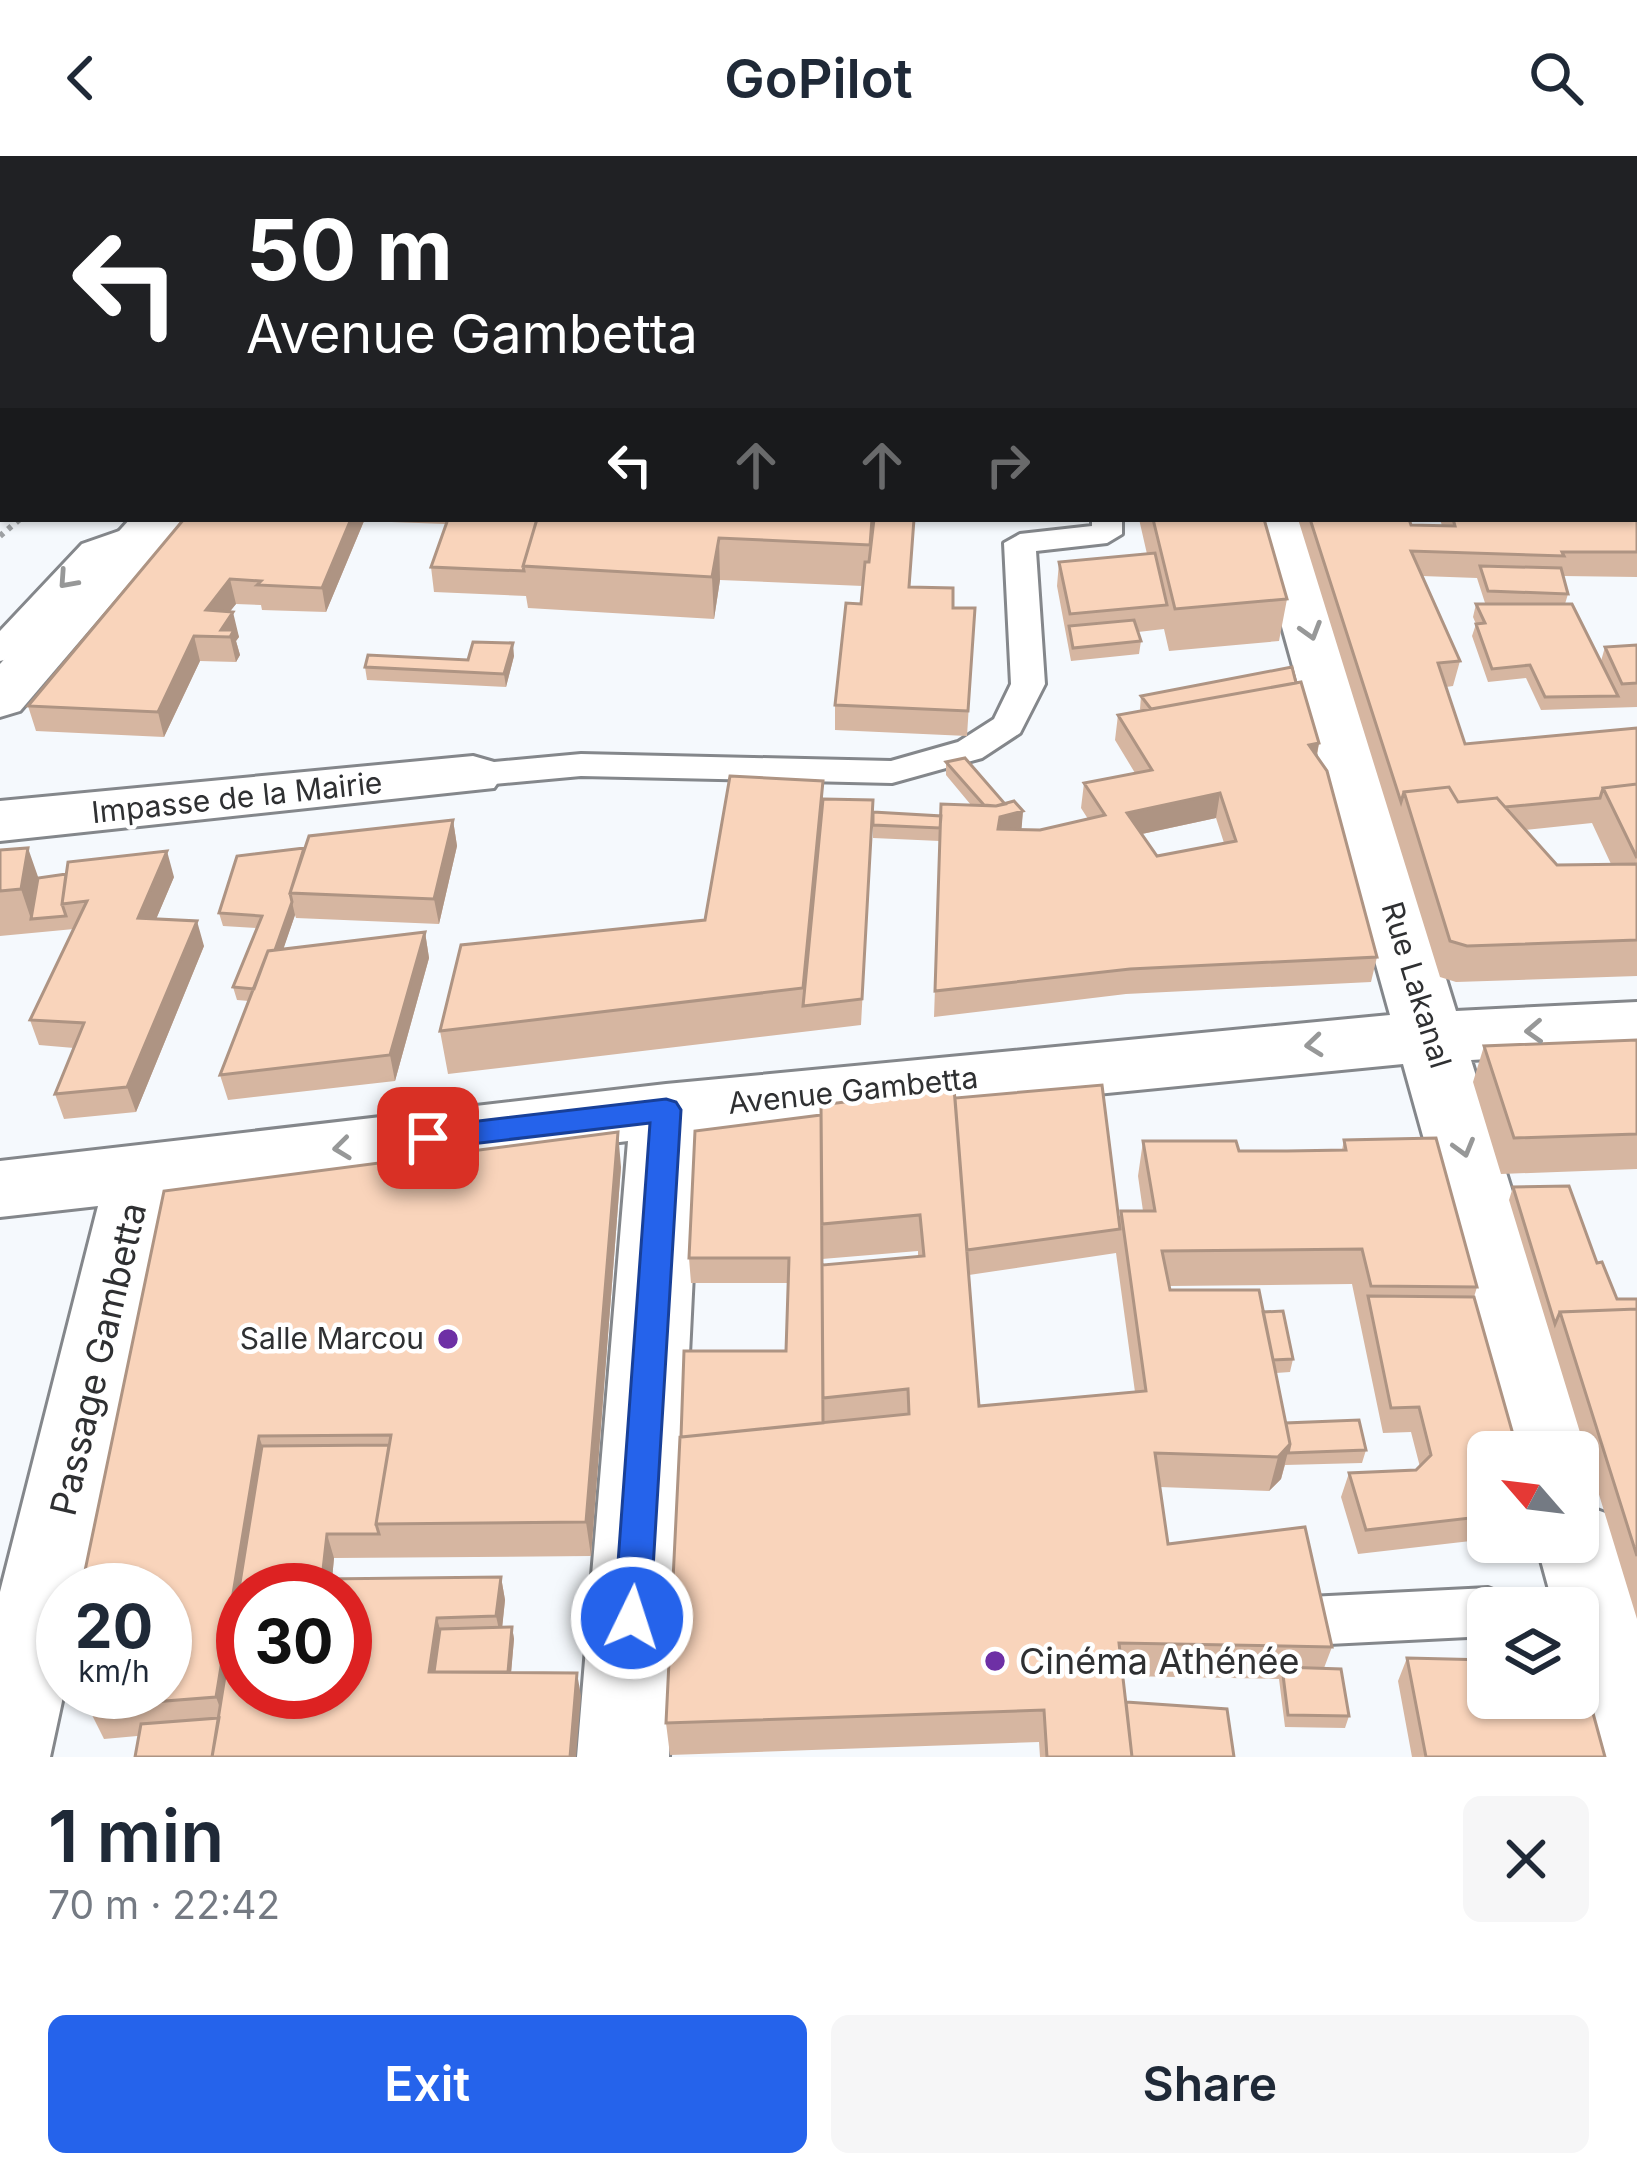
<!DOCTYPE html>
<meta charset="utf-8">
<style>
:root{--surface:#fff;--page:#f6f6f7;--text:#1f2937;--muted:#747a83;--accent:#2563eb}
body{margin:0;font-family:Inter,sans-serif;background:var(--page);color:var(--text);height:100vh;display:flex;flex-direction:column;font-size:45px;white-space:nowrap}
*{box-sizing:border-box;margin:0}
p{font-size:39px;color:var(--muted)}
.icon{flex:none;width:66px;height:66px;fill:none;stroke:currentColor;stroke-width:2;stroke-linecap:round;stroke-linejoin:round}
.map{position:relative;height:1601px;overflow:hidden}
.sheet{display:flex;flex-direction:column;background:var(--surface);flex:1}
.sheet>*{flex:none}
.hud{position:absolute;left:0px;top:0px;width:1638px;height:366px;box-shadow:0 3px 9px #0004;background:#202124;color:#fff;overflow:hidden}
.needle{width:78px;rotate:298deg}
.fabs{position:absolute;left:1467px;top:1275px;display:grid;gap:24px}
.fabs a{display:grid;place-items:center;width:132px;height:132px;border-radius:18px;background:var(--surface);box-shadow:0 3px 9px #0004;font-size:60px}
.speed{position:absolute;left:36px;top:1407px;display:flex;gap:24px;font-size:60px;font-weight:700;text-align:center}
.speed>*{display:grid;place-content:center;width:156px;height:156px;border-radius:50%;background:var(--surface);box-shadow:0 3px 9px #0004;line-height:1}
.speed small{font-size:30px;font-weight:400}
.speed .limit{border:18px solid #d22;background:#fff;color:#111}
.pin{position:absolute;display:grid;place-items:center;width:102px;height:102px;color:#fff;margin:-51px;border-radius:24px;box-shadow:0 6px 18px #0006}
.me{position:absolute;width:132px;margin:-66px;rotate:4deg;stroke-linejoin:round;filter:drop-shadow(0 0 9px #0008)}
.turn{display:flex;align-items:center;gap:42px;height:252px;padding:0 48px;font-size:54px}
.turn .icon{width:156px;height:156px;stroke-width:2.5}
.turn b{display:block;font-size:84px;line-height:102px}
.lanes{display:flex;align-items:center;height:114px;padding:0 48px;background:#0003;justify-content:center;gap:60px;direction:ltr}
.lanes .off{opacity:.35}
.round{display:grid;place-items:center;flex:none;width:126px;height:126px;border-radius:18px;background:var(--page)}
.summary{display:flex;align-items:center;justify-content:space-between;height:204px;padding:0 48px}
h1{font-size:72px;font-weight:600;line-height:90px}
.cta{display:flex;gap:24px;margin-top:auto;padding:24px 48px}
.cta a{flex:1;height:138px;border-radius:18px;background:var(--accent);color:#fff;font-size:48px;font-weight:600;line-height:138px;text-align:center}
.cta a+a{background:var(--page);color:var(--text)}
header{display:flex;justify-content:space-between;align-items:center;height:156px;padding:0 48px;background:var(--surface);font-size:54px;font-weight:600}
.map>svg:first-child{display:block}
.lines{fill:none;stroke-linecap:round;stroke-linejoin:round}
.lane-casing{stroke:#84878b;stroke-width:6}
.street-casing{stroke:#84878b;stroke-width:6}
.secondary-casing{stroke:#84878b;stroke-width:6}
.path{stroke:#9ea1a4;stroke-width:6;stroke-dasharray:4.5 6;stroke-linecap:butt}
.lane{fill:#fff;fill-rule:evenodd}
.street{fill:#fff;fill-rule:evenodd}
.secondary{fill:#fff;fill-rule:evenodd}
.rail-casing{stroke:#444547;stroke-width:9}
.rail{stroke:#fff;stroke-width:6;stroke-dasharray:20;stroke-linecap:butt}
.wall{fill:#d6b6a1;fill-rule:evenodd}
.shaded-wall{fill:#ae9483}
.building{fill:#f9d4bb;stroke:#ae9483;stroke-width:3;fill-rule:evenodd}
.oneway{stroke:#979898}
.route{fill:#2563eb;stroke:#184099;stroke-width:3}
.poi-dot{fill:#6e30a5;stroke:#fff;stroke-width:4.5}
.labels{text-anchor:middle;stroke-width:9;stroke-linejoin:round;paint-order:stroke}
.street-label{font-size:30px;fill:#2f3032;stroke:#fff}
.poi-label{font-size:30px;fill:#2f3032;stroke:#fff;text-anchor:end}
.near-street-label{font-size:36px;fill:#2f3032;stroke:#fff}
.near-poi-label{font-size:36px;fill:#2f3032;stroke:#fff;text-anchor:start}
</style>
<header><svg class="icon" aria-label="back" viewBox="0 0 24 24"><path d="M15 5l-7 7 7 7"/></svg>GoPilot<svg class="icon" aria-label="search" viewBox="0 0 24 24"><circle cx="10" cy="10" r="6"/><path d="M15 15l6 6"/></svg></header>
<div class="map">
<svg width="1637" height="1601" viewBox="0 0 1637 1601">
<rect width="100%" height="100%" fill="#f5f9fd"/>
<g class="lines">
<defs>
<path id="lane" d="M 1092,363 L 1122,363 L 1122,378 L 1107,387 L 1036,395 L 1045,528 L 1020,577 L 982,602 L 892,627 L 581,620 L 473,630 L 460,627 L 455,619 L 460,611 L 473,608 L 581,598 L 891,605 L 958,586 L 994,563 L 1011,528 L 1004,387 L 1020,378 L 1092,370 Z
M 148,365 L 159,367 L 163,374 L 159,381 L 104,402 L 12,502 L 0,505 L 0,475 L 82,388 Z
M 1488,1432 L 1506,1439 L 1512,1452 L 1488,1452 L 1488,1480 L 1309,1489 L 1291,1482 L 1283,1465 L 1291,1448 L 1309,1441 Z"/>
<path id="street" d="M 996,0 L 1036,0 L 1037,3 L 997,3 Z
M 1211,0 L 1251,0 L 1252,3 L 1212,3 Z
M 1635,288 L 1637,288 L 1637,318 L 1635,318 Z
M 1252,363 L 1304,363 L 1456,855 L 1637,846 L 1637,894 L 1471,904 L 1593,1296 L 1581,1321 L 1578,1296 L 1511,1296 L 1403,908 L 700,977 L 669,1601 L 577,1601 L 628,985 L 174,1040 L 87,1434 L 63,1434 L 64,1536 L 50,1601 L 0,1601 L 0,1436 L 98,1050 L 0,1061 L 0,1005 L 666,928 L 1390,859 Z
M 473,600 L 494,606 L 503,619 L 494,632 L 0,685 L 0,645 Z
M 1578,1347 L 1608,1358 L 1637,1439 L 1637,1601 L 1597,1601 L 1578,1539 L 1578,1452 L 1554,1452 L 1536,1386 L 1578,1386 Z"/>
<path id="secondary" d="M 130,363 L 184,363 L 20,555 L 0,561 L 0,508 Z"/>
</defs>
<use href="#lane" class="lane-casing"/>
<use href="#street" class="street-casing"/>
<use href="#secondary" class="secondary-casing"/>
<path class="path" d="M 0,380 L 20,363"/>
<use href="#lane" class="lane"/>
<use href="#street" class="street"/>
<use href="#secondary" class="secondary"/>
<defs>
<path id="rail" d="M 119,3 L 123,0"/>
</defs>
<use href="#rail" class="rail-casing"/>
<use href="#rail" class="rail"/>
</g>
<path class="wall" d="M 1101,0 L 1208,0 L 1207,3 Z
M 1635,17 L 1637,18 L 1637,125 L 1635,125 Z
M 1635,144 L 1637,144 L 1637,263 L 1635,263 Z
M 1637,328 L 1637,421 L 1563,420 L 1568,438 L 1565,448 L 1601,505 L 1605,491 L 1637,489 L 1637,551 L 1541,554 L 1526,522 L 1488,526 L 1472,480 L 1476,468 L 1473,461 L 1476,448 L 1513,448 L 1485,447 L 1477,422 L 1422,420 L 1460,505 L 1453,530 L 1446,531 L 1465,588 L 1637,572 L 1637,820 L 1456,826 L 1440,821 L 1298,363 L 1409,363 L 1411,369 L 1442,370 L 1440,363 L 1635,363 ZM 1592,667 L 1611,708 L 1557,709 L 1525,674 Z
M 184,363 L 914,363 L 909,431 L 953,452 L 975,452 L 967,580 L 835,574 L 835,549 L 861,448 L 863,430 L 720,424 L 714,463 L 528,452 L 526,440 L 434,436 L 431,411 L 446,368 L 364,365 L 326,456 L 262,454 L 261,449 L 236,448 L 229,456 L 239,481 L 236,485 L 240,499 L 236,506 L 200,505 L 164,581 L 36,575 L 28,550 Z
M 1139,363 L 1264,363 L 1287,443 L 1279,485 L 1169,495 L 1164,473 L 1138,476 L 1141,485 L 1139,498 L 1071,505 L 1057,430 L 1059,406 L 1147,398 Z
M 514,500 L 506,531 L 367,524 L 365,511 Z
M 1296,527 L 1319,587 L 1317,600 L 1377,801 L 1371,826 L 1126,838 L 934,861 L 940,685 L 873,682 L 873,656 L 941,660 L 971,649 L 946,619 L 946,606 L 1005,648 L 1023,655 L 1021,673 L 1040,674 L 1088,663 L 1081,652 L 1084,627 L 1135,617 L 1115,584 L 1118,559 L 1141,555 L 1140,553 L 1141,540 ZM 1216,662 L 1224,687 L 1157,700 L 1142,678 Z
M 823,625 L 823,643 L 873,644 L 861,869 L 448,918 L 440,875 L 705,764 Z
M 453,664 L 457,690 L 439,768 L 296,762 L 295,759 L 283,793 L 425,776 L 429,802 L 395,925 L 228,944 L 220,919 L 249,845 L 237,844 L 233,831 L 257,772 L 223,770 L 219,757 L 304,692 Z
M 0,694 L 38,722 L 174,721 L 156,763 L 204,790 L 136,956 L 64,963 L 55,938 L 74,892 L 39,889 L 30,864 L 74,773 L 0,780 Z
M 1637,884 L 1637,1013 L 1501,1018 L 1473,926 L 1484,890 Z
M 955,942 L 1119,1066 L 1121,1055 L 1143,1055 L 1138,1020 L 1143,985 L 1239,995 L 1342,994 L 1344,984 L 1477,1131 L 1474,1141 L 1488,1296 L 1488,1383 L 1358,1398 L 1341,1341 L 1349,1317 L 1416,1314 L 1420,1311 L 1411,1276 L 1383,1277 L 1352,1128 L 1170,1130 L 1170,1134 L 1263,1156 L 1293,1203 L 1290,1216 L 1276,1217 L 1286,1267 L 1366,1294 L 1362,1307 L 1285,1309 L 1281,1323 L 1269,1335 L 1160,1331 L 1168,1388 L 1332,1491 L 1324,1512 L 1349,1560 L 1345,1572 L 1285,1571 L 1279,1523 L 1123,1520 L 1126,1546 L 1234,1601 L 1040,1601 L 1039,1586 L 670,1599 L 666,1567 L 786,1195 L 788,1127 L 691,1127 L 689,1102 ZM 918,1095 L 918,1101 L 822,1109 L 822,1103 ZM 1116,1097 L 1135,1236 L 979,1250 L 969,1119 Z
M 621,1011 L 591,1400 L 334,1402 L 332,1423 L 501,1421 L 505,1444 L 502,1471 L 512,1471 L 514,1483 L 511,1516 L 581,1540 L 104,1583 L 88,1551 L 89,1548 L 80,1549 L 74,1536 L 165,1536 L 164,1035 Z
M 1513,1031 L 1597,1107 L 1617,1143 L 1637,1143 L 1637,1463 L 1509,1044 Z
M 1407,1502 L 1605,1601 L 1412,1601 L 1398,1525 Z"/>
<path class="shaded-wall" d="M 414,0 L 435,0 L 432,3 L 411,3 Z
M 692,0 L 741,0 L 741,2 L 692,3 Z
M 3,241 L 3,272 L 0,275 L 0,244 Z
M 351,363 L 364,363 L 364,365 L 326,456 L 322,432 Z
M 719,382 L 720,424 L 714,463 L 712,421 Z
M 230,423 L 236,448 L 212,478 L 206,454 Z
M 233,456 L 239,481 L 236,485 L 240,499 L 236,506 L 230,481 L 221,474 Z
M 194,480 L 200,505 L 164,581 L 158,556 Z
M 513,487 L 514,500 L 506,531 L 504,518 Z
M 1319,587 L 1314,612 L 1309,589 Z
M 1220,637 L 1216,662 L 1123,682 L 1127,657 Z
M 1023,655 L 1021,680 L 998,686 L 995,662 Z
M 453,664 L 457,690 L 439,768 L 434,743 Z
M 28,692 L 43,735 L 31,763 L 21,733 Z
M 167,695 L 174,721 L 146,787 L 138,762 Z
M 292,746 L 295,759 L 265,847 L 261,833 Z
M 197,765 L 204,790 L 136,956 L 127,931 Z
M 425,776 L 429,802 L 395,925 L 390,899 Z
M 618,976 L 621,1011 L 591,1400 L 586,1366 Z
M 259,1280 L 270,1314 L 224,1563 L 216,1541 Z
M 1290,1288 L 1281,1323 L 1269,1335 L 1278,1301 Z
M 327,1378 L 334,1402 L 331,1434 L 322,1423 Z
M 501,1421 L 505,1444 L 501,1483 L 496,1460 Z
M 437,1462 L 443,1485 L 437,1527 L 429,1516 Z
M 512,1471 L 514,1483 L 509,1541 L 507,1529 Z
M 577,1517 L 581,1540 L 576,1601 L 570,1601 Z"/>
<path class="building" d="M 177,0 L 352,0 L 382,3 L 174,3 Z
M 352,0 L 414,0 L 411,3 Z
M 502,0 L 570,0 L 572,3 L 500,3 Z
M 785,0 L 1015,0 L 1016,3 L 786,3 Z
M 1103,0 L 1154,0 L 1155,3 L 1041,2 Z
M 1256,0 L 1302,0 L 1302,3 L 1256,3 Z
M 1342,0 L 1415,0 L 1415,3 L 1342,3 Z
M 1488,0 L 1515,0 L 1516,3 L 1488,3 Z
M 1635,17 L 1637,18 L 1637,86 L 1635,86 Z
M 1635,144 L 1637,144 L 1637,223 L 1635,223 Z
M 3,183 L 3,241 L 0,244 L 0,186 Z
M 1635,328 L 1637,328 L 1637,396 L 1562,396 L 1564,400 L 1411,395 L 1460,505 L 1438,507 L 1465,588 L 1637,572 L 1637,628 L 1603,632 L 1600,642 L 1505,651 L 1497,642 L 1458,646 L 1449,631 L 1404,636 L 1401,646 L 1310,363 L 1409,363 L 1411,369 L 1455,370 L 1453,363 L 1635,363 Z
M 184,363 L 351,363 L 322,432 L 257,429 L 261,425 L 230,423 L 206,454 L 233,456 L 221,474 L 234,474 L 230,481 L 194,480 L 158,556 L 28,550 Z
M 448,363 L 537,363 L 523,410 L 524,415 L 431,411 Z
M 537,363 L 872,363 L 870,389 L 719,382 L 712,421 L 523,410 Z
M 874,363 L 914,363 L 909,431 L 953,432 L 953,452 L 975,452 L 968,555 L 835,549 L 846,447 L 861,448 L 865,406 L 869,406 Z
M 1153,363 L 1264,363 L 1287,443 L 1175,453 Z
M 1155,397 L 1167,449 L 1070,458 L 1059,406 Z
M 1480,410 L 1561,412 L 1568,438 L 1488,435 Z
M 1476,448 L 1572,448 L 1618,540 L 1545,541 L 1530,509 L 1492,513 L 1476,468 L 1485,467 Z
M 1134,464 L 1141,485 L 1073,492 L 1069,470 Z
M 473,486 L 513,487 L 504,518 L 365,511 L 368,499 L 468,504 Z
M 1637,489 L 1637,527 L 1622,528 L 1605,491 Z
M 1292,511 L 1296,527 L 1151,553 L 1141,540 Z
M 1301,526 L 1319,587 L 1309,589 L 1327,615 L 1377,801 L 1130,813 L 935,835 L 941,648 L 996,650 L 1014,645 L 1023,655 L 1000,661 L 998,673 L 1040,674 L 1105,659 L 1084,627 L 1152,614 L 1118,559 ZM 1220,637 L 1236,685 L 1157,700 L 1127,657 Z
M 965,602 L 1005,648 L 996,650 L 984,649 L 946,606 Z
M 730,620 L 823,625 L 803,832 L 440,875 L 461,789 L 705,764 Z
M 1637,628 L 1637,702 L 1603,632 Z
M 1449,631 L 1458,646 L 1497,642 L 1557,709 L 1637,708 L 1637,784 L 1467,790 L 1450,785 L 1404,636 Z
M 823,643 L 873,644 L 862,843 L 803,850 Z
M 873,656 L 941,660 L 940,672 L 873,669 Z
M 453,664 L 434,743 L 290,737 L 309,680 Z
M 28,692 L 21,733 L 0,735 L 0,694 Z
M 304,692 L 290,737 L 292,746 L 275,794 L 268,795 L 254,833 L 233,831 L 262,760 L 219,757 L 237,700 Z
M 167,695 L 138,762 L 197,765 L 127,931 L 55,938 L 84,867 L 30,864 L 87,745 L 62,748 L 68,706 Z
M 66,718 L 62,748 L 66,760 L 31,763 L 38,722 Z
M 425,776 L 390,899 L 220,919 L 268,795 Z
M 1637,884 L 1637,978 L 1514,982 L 1484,890 Z
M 1102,929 L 1120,1073 L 967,1094 L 955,942 Z
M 954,932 L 979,1250 L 1146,1235 L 1121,1055 L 1155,1055 L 1143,985 L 1236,985 L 1239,995 L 1287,995 L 1346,994 L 1344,984 L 1436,982 L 1477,1131 L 1371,1130 L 1362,1093 L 1162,1095 L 1170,1134 L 1259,1134 L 1290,1288 L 1278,1301 L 1155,1297 L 1168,1388 L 1305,1371 L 1332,1491 L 1119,1487 L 1132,1601 L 1047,1601 L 1044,1554 L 666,1567 L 680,1281 L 909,1258 L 908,1233 L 823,1242 L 822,1109 L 924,1100 L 920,1059 L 822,1068 L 821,949 Z
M 821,959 L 823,1267 L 681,1281 L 684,1195 L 786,1195 L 789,1102 L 689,1102 L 695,975 Z
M 618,976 L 586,1366 L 376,1368 L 391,1279 L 259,1280 L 216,1541 L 88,1551 L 91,1536 L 165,1536 L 165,1434 L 81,1434 L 164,1035 Z
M 1569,1030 L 1597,1107 L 1602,1106 L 1617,1143 L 1637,1143 L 1637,1153 L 1560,1156 L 1555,1168 L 1513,1031 Z
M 1368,1140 L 1474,1141 L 1518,1296 L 1488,1296 L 1488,1360 L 1366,1374 L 1349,1317 L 1416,1314 L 1431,1299 L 1419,1251 L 1391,1252 Z
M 1637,1153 L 1637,1400 L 1560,1156 Z
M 1283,1155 L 1293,1203 L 1273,1204 L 1263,1156 Z
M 1359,1264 L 1366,1294 L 1288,1297 L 1290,1288 L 1286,1267 Z
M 389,1289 L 376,1368 L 379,1378 L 327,1378 L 322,1423 L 501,1421 L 496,1460 L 437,1462 L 429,1516 L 577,1517 L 570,1601 L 212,1601 L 262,1290 ZM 243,1434 L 345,1434 L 345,1536 L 243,1536 Z
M 512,1471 L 508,1516 L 434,1516 L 440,1473 Z
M 1407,1502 L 1488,1504 L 1488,1542 L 1578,1542 L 1579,1506 L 1605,1601 L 1426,1601 Z
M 1282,1511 L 1341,1513 L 1349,1560 L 1288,1559 Z
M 1126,1546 L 1227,1553 L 1234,1601 L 1132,1601 Z
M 219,1562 L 212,1601 L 135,1601 L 141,1568 Z"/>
<defs><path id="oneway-chevron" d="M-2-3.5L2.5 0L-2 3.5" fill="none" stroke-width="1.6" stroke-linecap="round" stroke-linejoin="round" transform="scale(3)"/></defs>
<g class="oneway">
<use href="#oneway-chevron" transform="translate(67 424) rotate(132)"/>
<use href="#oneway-chevron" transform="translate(1311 475) rotate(73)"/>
<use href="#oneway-chevron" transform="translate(1534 875) rotate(177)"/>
<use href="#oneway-chevron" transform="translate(1314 889) rotate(174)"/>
<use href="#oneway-chevron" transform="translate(342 992) rotate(173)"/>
<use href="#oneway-chevron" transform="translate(1464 992) rotate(74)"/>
</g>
<path class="route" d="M 666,943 L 676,946 L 681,954 L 650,1462 L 645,1474 L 632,1479 L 619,1474 L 614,1462 L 650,967 L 428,993 L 418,990 L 413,982 L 418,974 L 428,971 Z"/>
<g class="poi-dot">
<circle cx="448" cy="1183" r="12"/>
<circle cx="995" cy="1505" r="12"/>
</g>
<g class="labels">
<g class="street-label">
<text transform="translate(237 642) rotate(-6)" y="10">Impasse de la Mairie</text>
<text transform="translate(1416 829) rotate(73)" y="10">Rue Lakanal</text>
<text transform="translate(853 935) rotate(-6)" y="10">Avenue Gambetta</text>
</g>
<g class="poi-label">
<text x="424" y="1193">Salle Marcou</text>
</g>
<g class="near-street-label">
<text transform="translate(98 1203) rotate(-77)" y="13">Passage Gambetta</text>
</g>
<g class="near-poi-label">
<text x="1019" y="1518">Cinéma Athénée</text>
</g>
</g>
</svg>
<div class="fabs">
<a><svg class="needle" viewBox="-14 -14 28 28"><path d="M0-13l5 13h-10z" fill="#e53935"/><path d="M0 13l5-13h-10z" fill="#747a83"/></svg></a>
<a><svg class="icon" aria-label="layers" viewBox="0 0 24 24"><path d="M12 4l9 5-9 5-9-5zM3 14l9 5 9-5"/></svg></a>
</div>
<div class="speed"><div>20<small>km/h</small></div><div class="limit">30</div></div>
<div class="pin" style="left:428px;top:982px;background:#d93025"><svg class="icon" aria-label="arrive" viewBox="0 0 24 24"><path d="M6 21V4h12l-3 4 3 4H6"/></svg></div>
<svg class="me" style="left:632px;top:1462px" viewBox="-20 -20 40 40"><circle r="17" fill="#2563eb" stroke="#fff" stroke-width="3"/><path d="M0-11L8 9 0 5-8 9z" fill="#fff"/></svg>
<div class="hud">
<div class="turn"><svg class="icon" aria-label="left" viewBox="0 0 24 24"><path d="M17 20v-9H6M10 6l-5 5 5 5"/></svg><div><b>50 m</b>Avenue Gambetta</div></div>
<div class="lanes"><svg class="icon" aria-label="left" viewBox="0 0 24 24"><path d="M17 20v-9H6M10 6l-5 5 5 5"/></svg><svg class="icon off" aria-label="ahead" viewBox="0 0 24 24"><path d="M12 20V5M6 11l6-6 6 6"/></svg><svg class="icon off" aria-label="ahead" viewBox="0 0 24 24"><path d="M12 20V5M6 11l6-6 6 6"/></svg><svg class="icon off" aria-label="right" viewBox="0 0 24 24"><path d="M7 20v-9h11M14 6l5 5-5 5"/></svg></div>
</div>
</div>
<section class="sheet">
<div class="summary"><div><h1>1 min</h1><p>70 m · 22:42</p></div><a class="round"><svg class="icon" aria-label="close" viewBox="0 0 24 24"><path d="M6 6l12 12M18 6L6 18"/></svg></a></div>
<div class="cta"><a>Exit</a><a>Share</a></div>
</section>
